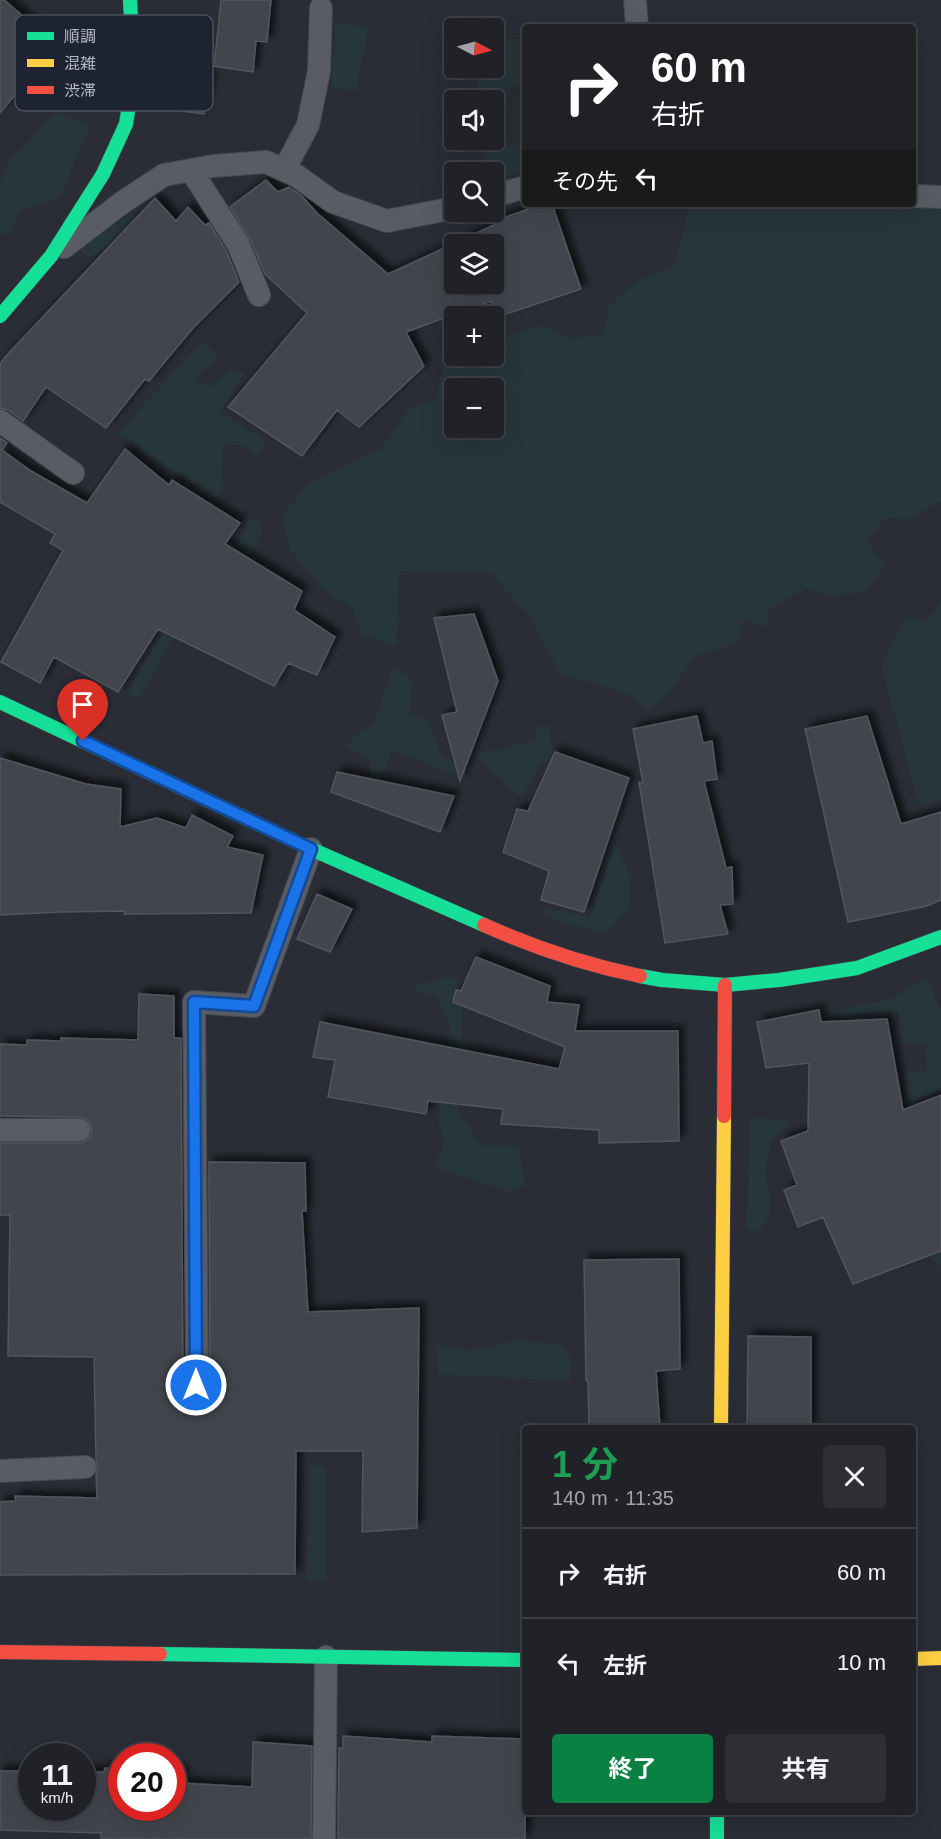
<!DOCTYPE html>
<html lang="ja">
<meta charset="utf-8">
<style>
:root{--surface:#202228;--page:#2d2f34;--text:#f1f3f6;--muted:#a2a4a8;--line:#3d3f45;--accent:#0b8043}
body{margin:0;font-family:Helvetica,"Noto Sans JP",sans-serif;background:var(--page);color:var(--text);height:100vh;display:flex;flex-direction:column;font-size:22px;white-space:nowrap}
*{box-sizing:border-box;margin:0}
p{font-size:20px;color:var(--muted)}
.icon{flex:none;width:33px;height:33px;fill:none;stroke:currentColor;stroke-width:2;stroke-linecap:round;stroke-linejoin:round}
.map{position:relative;flex:1;overflow:hidden}
.drawer{position:absolute;left:522px;top:1425px;width:394px;height:390px;display:flex;flex-direction:column;background:var(--surface);border-radius:6px;box-shadow:0 6px 24px #0002,0 0 0 2px var(--line)}
.drawer>*{flex:none}
.hud{position:absolute;left:522px;top:24px;width:394px;height:183px;border-radius:6px;box-shadow:0 6px 24px #0002,0 0 0 2px var(--line);background:#202124;color:#fff;overflow:hidden}
.needle{width:39px;rotate:96deg}
.buttons{position:absolute;left:444px;top:18px;display:grid;gap:12px}
.buttons a{display:grid;place-items:center;width:60px;height:60px;border-radius:6px;background:var(--surface);box-shadow:0 6px 24px #0002,0 0 0 2px var(--line);font-size:30px}
.speed{position:absolute;left:18px;top:1743px;display:flex;gap:12px;font-size:30px;font-weight:700;text-align:center}
.speed>*{display:grid;place-content:center;width:78px;height:78px;border-radius:50%;background:var(--surface);box-shadow:0 6px 24px #0002,0 0 0 2px var(--line);line-height:1}
.speed small{font-size:15px;font-weight:400}
.speed .limit{border:9px solid #d22;background:#fff;color:#111}
.pin{position:absolute;display:grid;place-items:center;width:51px;height:51px;color:#fff;margin:-62px -26px;border-radius:50% 50% 50% 0;rotate:-45deg;box-shadow:0 0 6px #0007}
.pin .icon{rotate:45deg}
.me{position:absolute;width:66px;margin:-33px;rotate:0deg;stroke-linejoin:round;filter:drop-shadow(0 0 4px #0008)}
.turn{display:flex;align-items:center;gap:21px;height:126px;padding:0 30px;font-size:27px}
.turn .icon{width:78px;height:78px;stroke-width:2.5}
.turn b{display:block;font-size:42px;line-height:51px}
.then{display:flex;align-items:center;height:57px;padding:0 30px;background:#0003;gap:12px;font-size:22px}
.round{display:grid;place-items:center;flex:none;width:63px;height:63px;border-radius:6px;background:var(--page)}
.overview{display:flex;align-items:center;justify-content:space-between;height:102px;padding:0 30px}
h1{font-size:36px;font-weight:700;line-height:45px;color:#1e9e55}
.button{display:flex;gap:12px;margin-top:auto;padding:12px 30px}
.button a{flex:1;height:69px;border-radius:6px;background:var(--accent);color:#fff;font-size:24px;font-weight:700;line-height:69px;text-align:center}
.button a+a{background:var(--page);color:var(--text)}
ul{padding:0;list-style:none}
li{display:flex;align-items:center;gap:18px;height:90px;padding:0 30px;border-top:2px solid var(--line)}
li div{flex:1}
li b{display:block;font-size:22px}
li em{font-style:normal}
.map>svg:first-child{display:block}
.green{fill:#27363b;fill-rule:evenodd}
.building{fill:#43454d;stroke:#52555e;stroke-width:1.5;fill-rule:evenodd;filter:url(#shadow)}
.lines{fill:none;stroke-linecap:round;stroke-linejoin:round}
.lane-casing{stroke:#464950;stroke-width:24}
.fast-casing{stroke:#464950;stroke-width:15}
.slow-casing{stroke:#464950;stroke-width:15}
.jam-casing{stroke:#464950;stroke-width:15}
.lane{stroke:#595c65;stroke-width:22}
.fast{stroke:#16e098;stroke-width:14}
.slow{stroke:#ffcf43;stroke-width:14}
.jam{stroke:#f24e42;stroke-width:14}
.route-casing{stroke:#114b97;stroke-width:15}
.route{stroke:#1a73e8;stroke-width:10}
.key{fill:#1d2331;stroke:#4a505e;stroke-width:1.5}
.key-label{font-size:16px;fill:#b4b9c7}
</style>
<div class="map">
<svg width="941" height="1839" viewBox="0 0 941 1839">
<defs>
<filter id="shadow"><feDropShadow dx="5.5" dy="-5.5" stdDeviation="3" flood-color="#0009"/></filter>
</defs>
<rect width="100%" height="100%" fill="#2a2d36"/>
<path class="green" d="M 335,22 L 368,27 L 356,91 L 331,88 Z
M 508,39 L 525,39 L 525,85 L 479,94 L 474,68 L 494,68 L 494,48 Z
M 56,111 L 90,127 L 59,198 L 19,210 L 9,236 L 0,232 L 0,183 L 11,159 Z
M 525,143 L 525,170 L 494,181 L 494,172 L 488,172 L 482,152 Z
M 691,204 L 835,204 L 886,208 L 941,208 L 941,500 L 911,519 L 885,518 L 867,542 L 885,566 L 866,591 L 835,596 L 805,589 L 769,609 L 767,628 L 743,619 L 738,643 L 695,656 L 668,695 L 649,710 L 627,694 L 560,673 L 530,618 L 491,573 L 399,571 L 396,646 L 361,634 L 353,609 L 322,588 L 290,550 L 281,517 L 308,484 L 382,448 L 408,410 L 436,398 L 449,339 L 454,338 L 454,356 L 494,356 L 494,341 L 544,325 L 570,339 L 603,334 L 609,306 L 642,277 L 673,268 ZM 454,388 L 494,388 L 494,428 L 454,428 Z
M 131,214 L 147,234 L 126,259 L 106,247 L 88,259 L 79,249 Z
M 202,341 L 218,356 L 195,380 L 209,387 L 232,370 L 245,373 L 220,411 L 267,442 L 256,456 L 242,445 L 223,446 L 220,503 L 118,433 Z
M 248,517 L 259,522 L 261,536 L 248,557 L 256,562 L 241,587 L 209,578 L 138,700 L 127,693 L 176,610 L 181,577 L 138,557 L 122,563 L 138,536 L 219,569 L 245,530 Z
M 941,601 L 941,799 L 919,806 L 881,664 L 906,617 L 925,623 Z
M 392,667 L 412,678 L 410,714 L 428,721 L 442,757 L 466,768 L 464,778 L 392,750 L 370,806 L 370,759 L 347,747 L 359,732 L 374,725 Z
M 537,726 L 549,726 L 553,762 L 542,761 L 521,798 L 474,755 L 535,740 Z
M 615,844 L 629,874 L 630,908 L 606,934 L 543,916 L 548,908 L 590,917 Z
M 448,976 L 462,982 L 461,1039 L 480,1049 L 470,1069 L 457,1075 L 459,1114 L 481,1145 L 519,1146 L 525,1185 L 511,1192 L 434,1167 L 445,1141 L 438,1123 L 450,1025 L 435,996 L 409,989 Z
M 928,977 L 941,1014 L 941,1090 L 918,1100 L 938,1171 L 941,1226 L 941,1268 L 929,1256 L 903,1193 L 906,1071 L 927,1071 L 925,1045 L 901,1042 L 898,1012 L 861,1013 L 862,1062 L 839,1064 L 832,1012 L 892,998 Z
M 750,1116 L 790,1122 L 771,1141 L 765,1172 L 770,1196 L 769,1217 L 760,1231 L 747,1230 Z
M 519,1339 L 564,1346 L 571,1359 L 570,1381 L 438,1374 L 437,1345 L 477,1350 Z
M 311,1465 L 325,1467 L 326,1580 L 306,1581 Z"/>
<path class="building" d="M 0,0 L 4,0 L 57,45 L 0,113 Z
M 221,0 L 271,0 L 267,42 L 256,41 L 253,72 L 214,66 Z
M 171,67 L 210,76 L 204,114 L 166,109 Z
M 266,180 L 278,192 L 289,187 L 301,195 L 317,213 L 388,274 L 494,225 L 494,221 L 543,204 L 552,204 L 581,289 L 497,317 L 491,301 L 406,332 L 424,366 L 359,427 L 337,410 L 302,456 L 228,407 L 307,313 L 265,274 L 250,239 L 230,207 ZM 454,244 L 494,244 L 494,284 L 454,284 Z
M 155,198 L 176,221 L 188,207 L 205,225 L 209,223 L 226,250 L 239,282 L 193,328 L 149,381 L 145,379 L 106,428 L 46,387 L 23,421 L 8,410 L 0,408 L 0,364 L 5,357 Z
M 0,438 L 7,443 L 2,450 L 31,471 L 87,503 L 125,449 L 169,485 L 172,480 L 240,523 L 225,544 L 302,591 L 294,610 L 335,637 L 317,675 L 288,663 L 274,686 L 158,629 L 118,692 L 54,657 L 40,683 L 1,662 L 63,550 L 50,543 L 55,534 L 0,502 Z
M 474,614 L 498,681 L 460,781 L 442,715 L 457,712 L 434,618 Z
M 697,716 L 703,743 L 712,741 L 717,779 L 704,781 L 726,868 L 732,867 L 733,904 L 720,905 L 728,934 L 665,943 L 639,782 L 643,783 L 633,729 Z
M 867,716 L 901,824 L 941,812 L 941,900 L 927,906 L 848,922 L 805,729 Z
M 555,752 L 629,778 L 584,912 L 541,900 L 549,871 L 503,852 L 517,809 L 528,811 Z
M 0,758 L 86,784 L 121,789 L 120,827 L 157,818 L 186,828 L 192,815 L 233,836 L 227,847 L 263,855 L 251,913 L 124,914 L 125,911 L 62,912 L 0,915 Z
M 337,772 L 454,796 L 440,832 L 331,792 Z
M 317,894 L 352,909 L 330,952 L 297,939 Z
M 476,957 L 550,986 L 547,1002 L 579,1005 L 575,1031 L 678,1031 L 679,1141 L 599,1143 L 599,1130 L 501,1124 L 503,1109 L 428,1101 L 426,1114 L 328,1097 L 335,1060 L 313,1057 L 320,1022 L 559,1069 L 565,1047 L 453,1002 L 456,990 L 461,991 Z
M 139,994 L 174,996 L 174,1038 L 181,1038 L 183,1385 L 185,1391 L 190,1396 L 198,1398 L 204,1396 L 208,1392 L 210,1385 L 209,1162 L 305,1163 L 306,1211 L 302,1211 L 308,1312 L 419,1308 L 417,1528 L 362,1532 L 363,1451 L 296,1451 L 295,1574 L 0,1575 L 0,1502 L 16,1501 L 15,1496 L 97,1498 L 96,1474 L 98,1467 L 96,1460 L 94,1357 L 8,1356 L 10,1215 L 0,1215 L 0,1143 L 80,1143 L 86,1141 L 90,1137 L 92,1129 L 90,1123 L 86,1119 L 80,1117 L 0,1116 L 0,1044 L 27,1045 L 27,1040 L 61,1041 L 61,1038 L 138,1040 Z
M 819,1010 L 821,1022 L 887,1019 L 903,1110 L 941,1095 L 941,1251 L 853,1284 L 823,1217 L 798,1227 L 784,1190 L 797,1185 L 781,1141 L 808,1131 L 809,1063 L 766,1068 L 757,1022 Z
M 679,1259 L 680,1369 L 656,1371 L 660,1428 L 589,1428 L 588,1381 L 586,1380 L 584,1260 Z
M 748,1336 L 811,1337 L 811,1428 L 747,1428 Z
M 343,1736 L 432,1742 L 432,1736 L 525,1739 L 525,1839 L 338,1839 L 339,1748 L 343,1749 Z
M 253,1742 L 312,1746 L 311,1839 L 101,1839 L 101,1833 L 0,1830 L 0,1771 L 32,1771 L 32,1808 L 82,1808 L 82,1772 L 104,1772 L 105,1768 L 122,1769 L 122,1808 L 172,1808 L 172,1770 L 183,1771 L 182,1783 L 252,1787 Z"/>
<g class="lines">
<defs>
<path id="lane" d="M 635,0 L 637,27
M 191,170 L 238,244 L 259,295
M 284,170 L 308,125 L 319,71 L 321,8
M 494,196 L 525,187
M 914,196 L 941,197
M 64,247 L 123,202 L 164,175 L 213,166 L 266,162 L 297,176 L 333,202 L 387,221 L 454,208
M 0,421 L 73,473
M 0,1130 L 79,1130
M 197,1385 L 194,1002 L 254,1006 L 311,849
M 0,1471 L 85,1467
M 324,1839 L 326,1657"/>
<path id="fast" d="M 0,316 L 51,256 L 103,174 L 126,124 L 134,74 L 130,0
M 0,702 L 311,849 L 484,925
M 640,976 L 662,980 L 725,985 L 779,980 L 857,968 L 941,937
M 160,1654 L 525,1660
M 717,1812 L 717,1839"/>
<path id="slow" d="M 721,1428 L 724,1116
M 914,1659 L 941,1658"/>
<path id="jam" d="M 484,925 C 533,947 587,965 640,976
M 724,1116 L 725,985
M 0,1652 L 160,1654"/>
</defs>
<use href="#lane" class="lane-casing"/>
<use href="#fast" class="fast-casing"/>
<use href="#slow" class="slow-casing"/>
<use href="#jam" class="jam-casing"/>
<use href="#lane" class="lane"/>
<use href="#fast" class="fast"/>
<use href="#slow" class="slow"/>
<use href="#jam" class="jam"/>
</g>
<g class="lines">
<defs>
<path id="route" d="M 83,741 L 311,849 L 254,1006 L 194,1002 L 196,1385"/>
</defs>
<use href="#route" class="route-casing"/>
<use href="#route" class="route"/>
</g>
<rect x="15" y="15" width="198" height="96" rx="9" class="key"/>
<rect x="27" y="32" width="27" height="8" fill="#16e098"/>
<rect x="27" y="59" width="27" height="8" fill="#ffcf43"/>
<rect x="27" y="86" width="27" height="8" fill="#f24e42"/>
<g class="key-label">
<text x="64" y="42">順調</text>
<text x="64" y="69">混雑</text>
<text x="64" y="96">渋滞</text>
</g>
</svg>
<div class="buttons">
<a><svg class="needle" viewBox="-14 -14 28 28"><path d="M0-13l5 13h-10z" fill="#e53935"/><path d="M0 13l5-13h-10z" fill="#a2a4a8"/></svg></a>
<a><svg class="icon" aria-label="sound" viewBox="0 0 24 24"><path d="M4 9h4l5-4v14l-5-4H4zM17 9q2 3 0 6"/></svg></a>
<a><svg class="icon" aria-label="search" viewBox="0 0 24 24"><circle cx="10" cy="10" r="6"/><path d="M15 15l6 6"/></svg></a>
<a><svg class="icon" aria-label="layers" viewBox="0 0 24 24"><path d="M12 4l9 5-9 5-9-5zM3 14l9 5 9-5"/></svg></a>
<a>+</a>
<a>−</a>
</div>
<div class="speed"><div>11<small>km/h</small></div><div class="limit">20</div></div>
<div class="pin" style="left:83px;top:741px;background:#d93025"><svg class="icon" aria-label="arrive" viewBox="0 0 24 24"><path d="M6 21V4h12l-3 4 3 4H6"/></svg></div>
<svg class="me" style="left:196px;top:1385px" viewBox="-20 -20 40 40"><circle r="17" fill="#1a73e8" stroke="#fff" stroke-width="3"/><path d="M0-11L8 9 0 5-8 9z" fill="#fff"/></svg>
<div class="hud">
<div class="turn"><svg class="icon" aria-label="right" viewBox="0 0 24 24"><path d="M7 20v-9h11M14 6l5 5-5 5"/></svg><div><b>60 m</b>右折</div></div>
<div class="then">その先<svg class="icon" aria-label="left" viewBox="0 0 24 24"><path d="M17 20v-9H6M10 6l-5 5 5 5"/></svg></div>
</div>
<section class="drawer">
<div class="overview"><div><h1>1 分</h1><p>140 m · 11:35</p></div><a class="round"><svg class="icon" aria-label="close" viewBox="0 0 24 24"><path d="M6 6l12 12M18 6L6 18"/></svg></a></div>
<ul>
<li><svg class="icon" aria-label="right" viewBox="0 0 24 24"><path d="M7 20v-9h11M14 6l5 5-5 5"/></svg><div><b>右折</b></div><em>60 m</em></li>
<li><svg class="icon" aria-label="left" viewBox="0 0 24 24"><path d="M17 20v-9H6M10 6l-5 5 5 5"/></svg><div><b>左折</b></div><em>10 m</em></li>
</ul>
<div class="button"><a>終了</a><a>共有</a></div>
</section>
</div>
